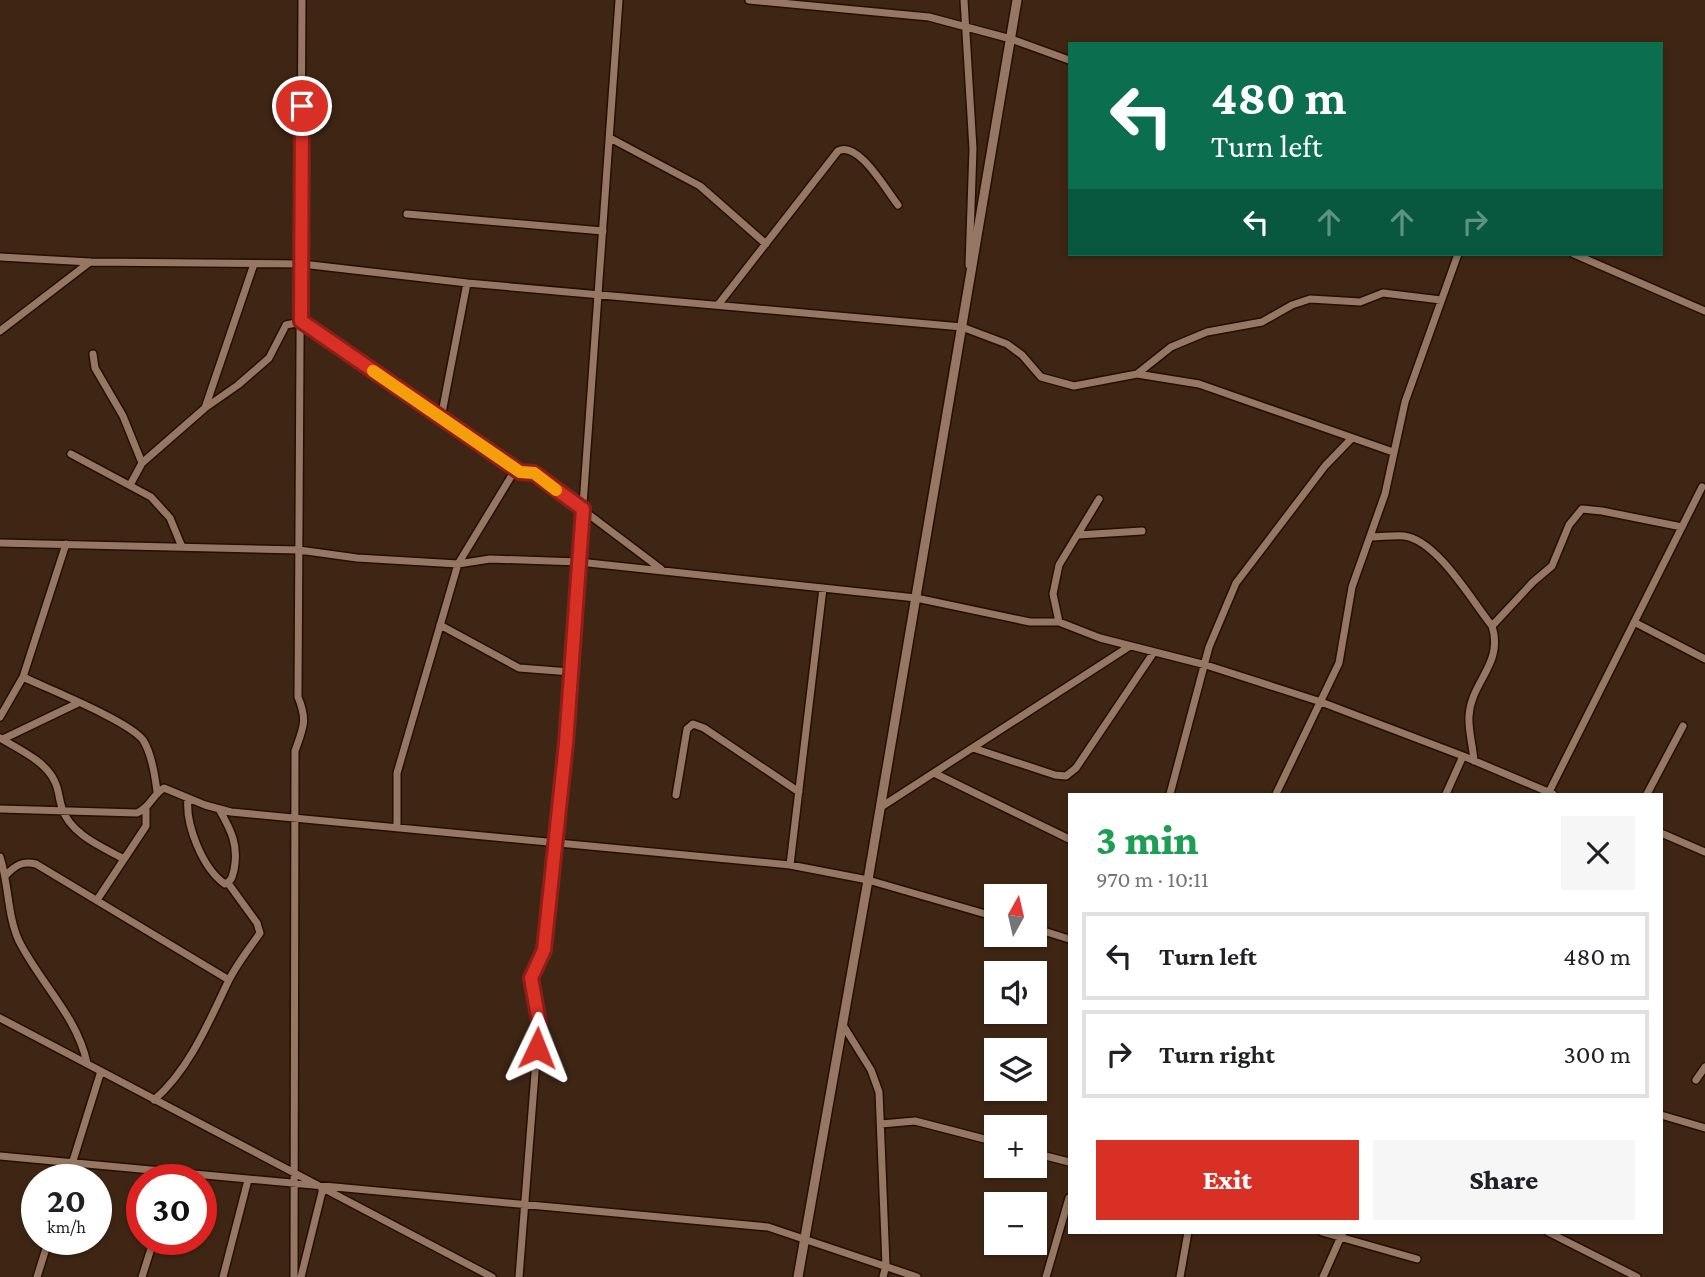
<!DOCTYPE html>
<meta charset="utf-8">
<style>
:root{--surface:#fff;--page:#f6f6f6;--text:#202124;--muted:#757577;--line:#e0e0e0;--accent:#d93025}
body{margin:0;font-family:"Crimson Pro",serif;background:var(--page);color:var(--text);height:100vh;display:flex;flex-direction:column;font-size:26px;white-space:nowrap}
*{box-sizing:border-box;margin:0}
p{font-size:23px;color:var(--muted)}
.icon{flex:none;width:38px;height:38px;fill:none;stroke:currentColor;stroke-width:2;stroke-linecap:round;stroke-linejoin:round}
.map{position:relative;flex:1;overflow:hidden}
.drawer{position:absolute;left:1068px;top:793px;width:595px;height:441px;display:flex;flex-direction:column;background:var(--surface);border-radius:0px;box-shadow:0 2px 5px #0004}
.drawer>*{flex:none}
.guide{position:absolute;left:1068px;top:42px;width:595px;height:214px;border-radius:0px;box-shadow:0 2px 5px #0004;background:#0b6e4f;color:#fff;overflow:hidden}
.needle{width:46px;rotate:8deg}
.fabs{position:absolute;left:984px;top:884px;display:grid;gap:14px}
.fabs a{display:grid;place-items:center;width:63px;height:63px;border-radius:0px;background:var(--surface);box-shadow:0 2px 5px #0004;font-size:35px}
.speed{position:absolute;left:21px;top:1164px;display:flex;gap:14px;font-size:35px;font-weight:700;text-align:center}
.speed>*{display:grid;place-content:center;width:91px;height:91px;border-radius:50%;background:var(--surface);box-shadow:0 2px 5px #0004;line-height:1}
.speed small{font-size:18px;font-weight:400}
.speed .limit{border:10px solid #d22;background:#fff;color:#111}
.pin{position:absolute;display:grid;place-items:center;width:60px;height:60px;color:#fff;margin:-30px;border:4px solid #fff;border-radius:50%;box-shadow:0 2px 7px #0007}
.me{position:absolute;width:77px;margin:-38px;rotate:2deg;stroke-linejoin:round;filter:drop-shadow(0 0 5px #0008)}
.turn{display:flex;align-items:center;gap:24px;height:147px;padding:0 28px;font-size:32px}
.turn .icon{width:91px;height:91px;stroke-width:2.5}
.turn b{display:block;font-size:49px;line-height:60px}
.lanes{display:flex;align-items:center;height:66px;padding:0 28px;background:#0003;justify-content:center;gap:35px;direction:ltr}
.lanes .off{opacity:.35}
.round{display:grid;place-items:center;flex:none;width:74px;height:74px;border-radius:0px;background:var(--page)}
.head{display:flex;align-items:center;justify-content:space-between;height:119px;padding:0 28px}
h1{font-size:42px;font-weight:800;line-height:52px;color:#1e9e55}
.cta{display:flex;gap:14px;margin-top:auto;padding:14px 28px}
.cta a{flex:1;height:80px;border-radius:0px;background:var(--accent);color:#fff;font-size:28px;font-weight:800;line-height:80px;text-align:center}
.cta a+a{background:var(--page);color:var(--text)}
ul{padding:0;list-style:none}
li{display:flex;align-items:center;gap:21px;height:88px;margin:0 14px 10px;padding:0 14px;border:4px solid var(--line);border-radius:0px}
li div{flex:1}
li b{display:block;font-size:26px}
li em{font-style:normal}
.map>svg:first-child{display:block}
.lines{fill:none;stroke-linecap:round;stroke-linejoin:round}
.minor-casing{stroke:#250e00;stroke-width:10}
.tertiary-casing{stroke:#250e00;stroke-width:12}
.minor{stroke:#957763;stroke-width:7}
.tertiary{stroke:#957763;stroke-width:9}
.route-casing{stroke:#8d1f18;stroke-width:18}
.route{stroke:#d93025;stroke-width:12}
.slow{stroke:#f59e0b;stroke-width:12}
</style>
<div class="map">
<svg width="1705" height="1277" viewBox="0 0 1705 1277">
<rect width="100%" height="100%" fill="#3f2614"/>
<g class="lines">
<defs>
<path id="minor" d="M 749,0 L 929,17 L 1011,39 L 1069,60
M 964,0 L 973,149 L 969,265
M 610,138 L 700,186 L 766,244
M 407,214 L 603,231
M 1574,254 L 1705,311
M 0,257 L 90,262 L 302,264 L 467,283 L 962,327 L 1007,344 L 1022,355 L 1041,377 L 1074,386 L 1137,374 L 1199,384 L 1393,452
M 718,305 L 838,151 C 858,140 886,190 898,205
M 0,331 L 90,262
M 93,354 L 95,368 L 123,416 L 142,463
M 1137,374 L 1171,347 L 1207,332 L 1262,322 L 1292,305 L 1310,299 L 1360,302 L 1383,293 L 1441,300
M 205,408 L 238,385 L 269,358 L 286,325 L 301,322 L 520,472
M 441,418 L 467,283
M 71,454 L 151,497 L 170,518 L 182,547
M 130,485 L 142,463 L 205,408 L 254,264
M 1078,535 L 1142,531
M 1371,537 C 1382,537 1394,535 1404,536 C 1437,540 1472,601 1492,626 C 1504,664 1471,681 1469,716 C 1468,730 1473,746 1474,761
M 0,543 L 299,550 L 357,558 L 458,564 L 490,559 L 579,562 L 916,598 L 1030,622 L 1059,622 L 1100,638 L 1206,665 L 1321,702 L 1463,756 L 1553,794
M 1059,622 L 1053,594 L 1059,565 L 1099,499
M 1634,622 L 1705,659
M 440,625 L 519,668 L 571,672
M 1492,626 L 1533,582 L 1552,566 L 1569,525 L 1582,509 L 1602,511 L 1682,527
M 23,677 C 48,689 129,721 143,740 C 152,754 155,775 157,792
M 0,717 L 23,677 L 66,544
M 0,738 C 18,749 46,761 55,782 C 59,790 59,800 62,808 C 70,834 102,847 124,859
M 3,739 L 78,703
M 973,748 L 1055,775 L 1066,776 L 1076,768 L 1154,652
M 934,773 L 1069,839
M 1170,794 L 1209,647 L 1236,583 L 1325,466 L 1352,438
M 1276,794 L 1339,663 L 1352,587 L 1385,494 L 1405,402 L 1458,254
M 1446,794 L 1463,756
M 1548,794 L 1702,487
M 1647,794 L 1683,726
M 676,795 L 687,729 L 693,724 L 704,728 L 799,792
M 188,798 C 185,825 203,869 225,884 C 232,881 232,877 234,870 C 239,845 231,830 219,809
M 881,807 L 1130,646
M 0,809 L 137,813 C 151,807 152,795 164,788 L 205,805 L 231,812 L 790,865 L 868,880 L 996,917
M 397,826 L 397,773 L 458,564 L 512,475 L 520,472 L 534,473 L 661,569
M 1661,833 L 1705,852
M 0,857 C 9,884 7,915 19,941 C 40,983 77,1016 87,1063
M 790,865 L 823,588
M 6,875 C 16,865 22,861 36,864 L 229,980
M 97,900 L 146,826 L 146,809
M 1034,928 L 1069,939
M 0,1018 L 492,1277
M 843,1025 L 871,1070 L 879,1092 L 886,1265 L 883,1277
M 1696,1080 L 1705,1067
M 154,1100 C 188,1071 208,1024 227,984 C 235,966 249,949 260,933 L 257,923 L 228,883
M 1661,1115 L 1705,1128
M 881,1124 L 915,1121 L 996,1142
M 1034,1153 L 1069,1162
M 0,1156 L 768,1227 L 917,1277
M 67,1180 L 101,1071
M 1322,1232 L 1417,1259
M 1548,1232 L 1637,1277
M 37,1277 L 49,1239
M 142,1277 L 154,1239
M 223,1277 L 248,1180
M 294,1277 L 295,751 C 303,728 308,721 298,697 L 302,0
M 301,1277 L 323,1188
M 519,1277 L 539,1022 L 531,978 L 544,950 L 566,743 L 619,0
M 1046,1277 L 1069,1198
M 1180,1277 L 1188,1232
M 1323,1277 L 1343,1232"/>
<path id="tertiary" d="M 798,1277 L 868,880 L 1017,0"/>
</defs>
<use href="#minor" class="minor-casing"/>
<use href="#tertiary" class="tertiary-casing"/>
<use href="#minor" class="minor"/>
<use href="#tertiary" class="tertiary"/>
</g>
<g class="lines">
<defs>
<path id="route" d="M 302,106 L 301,321 L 520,472 L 534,473 L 583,509 L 566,743 L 544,950 L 531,978 L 539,1022 L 537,1048"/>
</defs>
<use href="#route" class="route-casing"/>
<use href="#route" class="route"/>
<path class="slow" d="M 373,371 L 520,472 L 534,473 L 556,490"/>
</g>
</svg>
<div class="fabs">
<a><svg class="needle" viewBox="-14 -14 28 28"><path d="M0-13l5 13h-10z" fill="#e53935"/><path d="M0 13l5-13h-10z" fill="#757577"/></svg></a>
<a><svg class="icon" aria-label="sound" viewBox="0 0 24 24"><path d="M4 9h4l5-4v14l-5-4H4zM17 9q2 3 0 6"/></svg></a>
<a><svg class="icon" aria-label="layers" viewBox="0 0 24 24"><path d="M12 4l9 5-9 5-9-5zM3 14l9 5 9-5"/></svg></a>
<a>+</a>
<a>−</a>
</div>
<div class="speed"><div>20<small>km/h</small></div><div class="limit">30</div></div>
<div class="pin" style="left:302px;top:106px;background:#d93025"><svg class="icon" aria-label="arrive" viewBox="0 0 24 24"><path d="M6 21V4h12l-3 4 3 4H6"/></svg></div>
<svg class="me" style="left:537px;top:1048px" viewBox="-20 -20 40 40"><path d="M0-17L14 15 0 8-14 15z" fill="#d93025" stroke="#fff" stroke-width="4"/></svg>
<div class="guide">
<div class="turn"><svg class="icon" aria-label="left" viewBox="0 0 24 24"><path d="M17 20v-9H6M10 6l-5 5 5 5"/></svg><div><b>480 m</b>Turn left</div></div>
<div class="lanes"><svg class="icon" aria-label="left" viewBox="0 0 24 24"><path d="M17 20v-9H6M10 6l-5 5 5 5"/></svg><svg class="icon off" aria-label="ahead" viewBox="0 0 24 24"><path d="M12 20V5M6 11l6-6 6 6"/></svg><svg class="icon off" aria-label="ahead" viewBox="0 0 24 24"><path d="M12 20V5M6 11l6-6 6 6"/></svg><svg class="icon off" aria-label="right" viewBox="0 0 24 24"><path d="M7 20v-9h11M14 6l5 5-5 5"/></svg></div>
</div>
<section class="drawer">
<div class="head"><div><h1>3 min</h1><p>970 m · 10:11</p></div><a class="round"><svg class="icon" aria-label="close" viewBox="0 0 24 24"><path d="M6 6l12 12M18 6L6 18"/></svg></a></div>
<ul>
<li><svg class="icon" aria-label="left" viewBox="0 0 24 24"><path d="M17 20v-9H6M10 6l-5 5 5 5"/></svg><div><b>Turn left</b></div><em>480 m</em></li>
<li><svg class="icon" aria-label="right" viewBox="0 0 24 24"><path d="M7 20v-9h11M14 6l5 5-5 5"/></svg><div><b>Turn right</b></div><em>300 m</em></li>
</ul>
<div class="cta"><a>Exit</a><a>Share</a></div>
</section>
</div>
